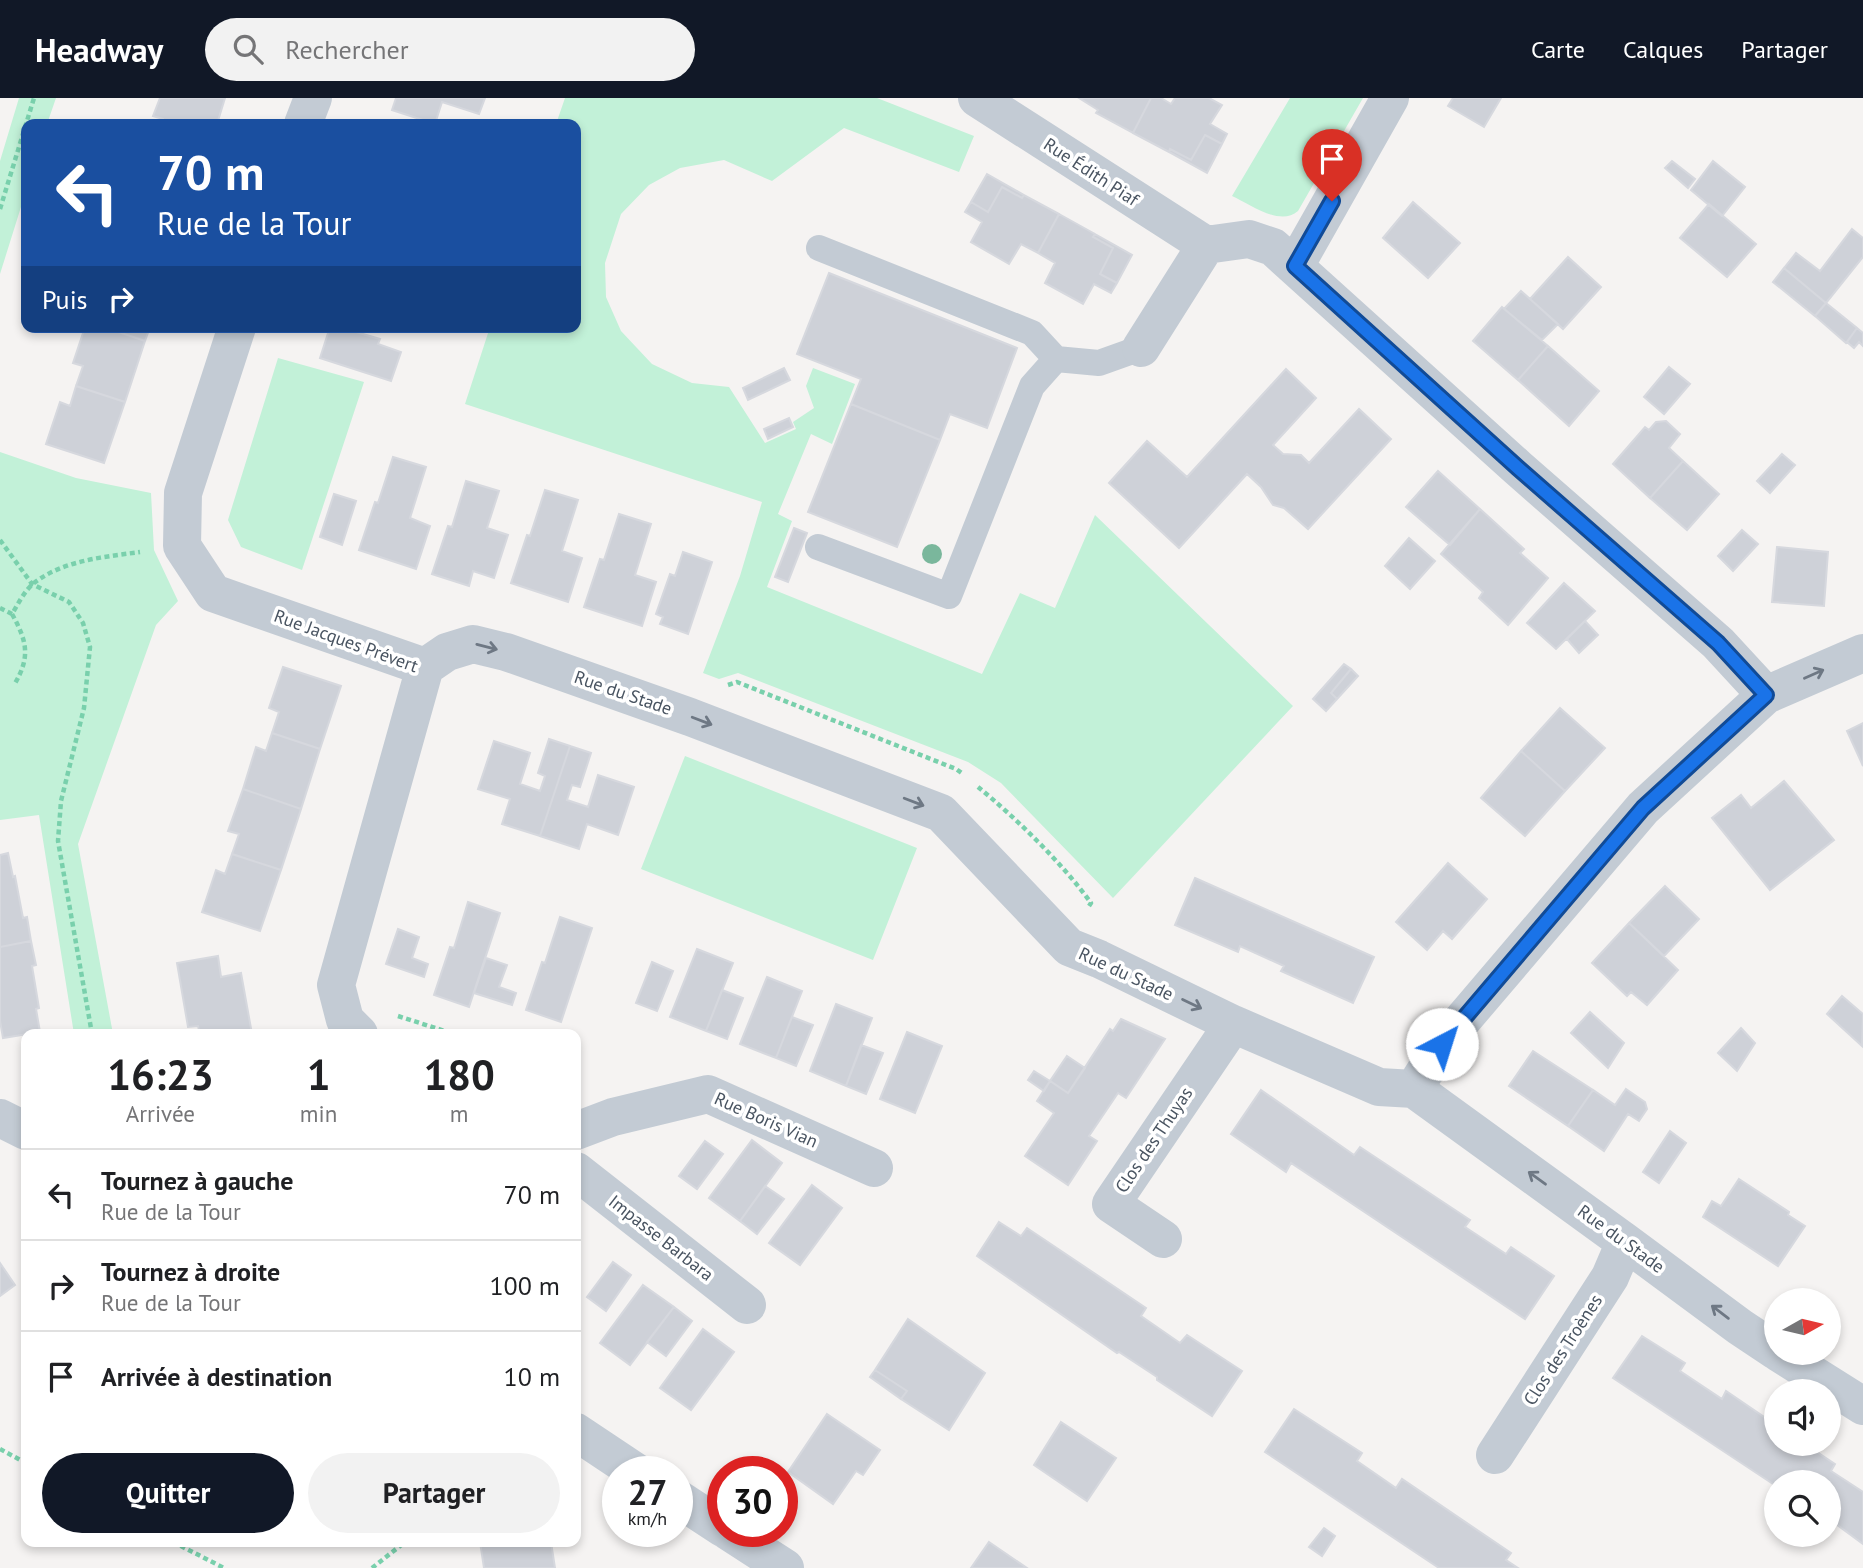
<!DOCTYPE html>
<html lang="fr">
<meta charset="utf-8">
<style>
:root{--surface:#fff;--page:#f2f2f2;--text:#202124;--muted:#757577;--line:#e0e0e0;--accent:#111827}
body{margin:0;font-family:"PT Sans",sans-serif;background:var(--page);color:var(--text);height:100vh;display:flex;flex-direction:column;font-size:26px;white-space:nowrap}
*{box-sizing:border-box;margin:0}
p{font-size:23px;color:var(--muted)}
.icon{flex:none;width:38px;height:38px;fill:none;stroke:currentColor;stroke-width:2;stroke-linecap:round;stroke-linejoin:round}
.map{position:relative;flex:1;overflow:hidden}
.side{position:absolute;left:21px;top:931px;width:560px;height:518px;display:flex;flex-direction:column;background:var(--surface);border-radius:14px;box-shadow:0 4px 10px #0003}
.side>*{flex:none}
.top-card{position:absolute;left:21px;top:21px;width:560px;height:214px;border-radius:14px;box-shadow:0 4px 10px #0003;background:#1a4fa0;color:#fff;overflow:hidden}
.needle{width:46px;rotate:82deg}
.tools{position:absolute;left:1764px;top:1190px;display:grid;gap:14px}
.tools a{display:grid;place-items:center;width:77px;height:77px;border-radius:50%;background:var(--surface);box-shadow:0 4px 10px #0003;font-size:35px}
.speed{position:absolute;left:602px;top:1358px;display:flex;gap:14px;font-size:35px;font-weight:700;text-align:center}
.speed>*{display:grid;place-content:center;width:91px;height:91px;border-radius:50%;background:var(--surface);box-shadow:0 4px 10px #0003;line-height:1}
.speed small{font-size:18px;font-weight:400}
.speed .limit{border:10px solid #d22;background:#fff;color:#111}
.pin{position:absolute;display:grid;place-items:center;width:60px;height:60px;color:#fff;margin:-72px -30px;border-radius:50% 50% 50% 0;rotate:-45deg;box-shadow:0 0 7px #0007}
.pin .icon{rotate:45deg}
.me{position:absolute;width:77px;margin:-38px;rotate:40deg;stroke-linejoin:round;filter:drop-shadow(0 0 5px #0008)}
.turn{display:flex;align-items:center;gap:24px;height:147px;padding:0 21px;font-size:32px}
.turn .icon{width:91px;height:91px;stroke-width:2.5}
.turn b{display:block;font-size:49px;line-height:60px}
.then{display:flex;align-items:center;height:66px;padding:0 21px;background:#0003;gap:14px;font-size:26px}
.eta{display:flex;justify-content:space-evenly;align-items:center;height:119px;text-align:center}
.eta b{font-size:42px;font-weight:700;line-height:49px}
.cta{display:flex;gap:14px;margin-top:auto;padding:14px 21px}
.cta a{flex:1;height:80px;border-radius:42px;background:var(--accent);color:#fff;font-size:28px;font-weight:700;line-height:80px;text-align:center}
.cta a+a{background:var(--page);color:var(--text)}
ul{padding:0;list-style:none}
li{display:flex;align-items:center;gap:21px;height:91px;padding:0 21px;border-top:2px solid var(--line)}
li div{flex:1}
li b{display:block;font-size:26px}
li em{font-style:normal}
header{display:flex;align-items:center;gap:42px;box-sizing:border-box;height:98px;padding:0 35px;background:var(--accent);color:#fff}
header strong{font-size:33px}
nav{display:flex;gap:38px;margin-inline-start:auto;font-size:24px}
.search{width:490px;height:63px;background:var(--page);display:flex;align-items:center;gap:18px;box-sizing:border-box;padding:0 24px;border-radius:38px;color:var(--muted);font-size:26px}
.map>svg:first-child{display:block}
.green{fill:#c2f1d8}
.building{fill:#ced1d8;stroke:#d6d8de;stroke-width:2}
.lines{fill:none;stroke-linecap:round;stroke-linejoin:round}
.path{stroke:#79d0ac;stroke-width:4.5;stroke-dasharray:5 3.5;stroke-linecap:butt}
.service{stroke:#c3cbd4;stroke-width:26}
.minor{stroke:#c3cbd4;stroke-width:38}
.tree{fill:#7ab79c}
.oneway{stroke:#6e7884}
.route-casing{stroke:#114b97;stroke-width:18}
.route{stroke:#1a73e8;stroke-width:12}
.labels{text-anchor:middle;stroke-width:7;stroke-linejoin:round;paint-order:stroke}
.street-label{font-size:18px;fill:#495461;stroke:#fff}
</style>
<header>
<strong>Headway</strong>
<div class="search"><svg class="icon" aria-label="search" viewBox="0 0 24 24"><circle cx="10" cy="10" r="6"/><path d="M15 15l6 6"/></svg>Rechercher</div>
<nav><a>Carte</a><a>Calques</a><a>Partager</a></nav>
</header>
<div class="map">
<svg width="1863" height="1470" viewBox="0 0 1863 1470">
<rect width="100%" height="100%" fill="#f5f3f2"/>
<path class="green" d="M 19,0 L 56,0 L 47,26 L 26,26 L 26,93 L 0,176 L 0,63 Z
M 565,0 L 877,0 L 974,38 L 959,74 L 844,30 L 772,83 L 724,62 L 680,70 L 649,87 L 621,116 L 605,165 L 606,199 L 621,233 L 652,266 L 692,285 L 729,289 L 765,345 L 796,331 L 793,324 L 814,310 L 806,288 L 813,270 L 855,286 L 832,346 L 811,336 L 778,416 L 792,423 L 767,489 L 982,576 L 1020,495 L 1055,510 L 1095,417 L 1293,608 L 1113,800 L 1001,685 L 968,664 L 738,575 L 719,581 L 703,575 L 740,478 L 762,404 L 465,306 L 490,229 L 576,229 L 576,26 L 556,26 Z
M 1290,0 L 1363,0 L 1298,113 C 1280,129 1250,106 1232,98 Z
M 278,260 L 364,284 L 302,472 L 241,449 L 228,422 Z
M 0,354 L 76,380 L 151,395 L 154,452 L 178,503 L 156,527 L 78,746 L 113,936 L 74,936 L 39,717 L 0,722 Z
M 685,658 L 917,750 L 873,862 L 641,771 Z"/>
<path class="building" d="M 160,0 L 225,0 L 217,26 L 162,26 L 163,21 L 153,18 Z
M 396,0 L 485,0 L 479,16 L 442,4 L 435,26 L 392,12 Z
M 1079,0 L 1151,0 L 1133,35 L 1096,15 L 1098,12 Z
M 1151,0 L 1161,0 L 1171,6 L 1175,0 L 1209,0 L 1222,7 L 1210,26 L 1227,36 L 1222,46 L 1205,37 L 1191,62 L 1170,51 L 1169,54 L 1133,35 Z
M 1453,0 L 1501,0 L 1484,29 L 1448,8 Z
M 1205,37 L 1222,46 L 1207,75 L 1169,54 L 1170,51 L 1191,62 Z
M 1672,63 L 1695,81 L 1688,90 L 1665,70 Z
M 1713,63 L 1745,89 L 1722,118 L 1691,92 Z
M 987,76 L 1024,97 L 1022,100 L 1002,89 L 988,114 L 971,104 Z
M 1002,89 L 1022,100 L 1024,97 L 1059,116 L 1038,155 L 1021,146 L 1009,166 L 971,144 L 982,124 L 965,114 L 971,104 L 988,114 Z
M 1413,104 L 1460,145 L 1428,180 L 1383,140 Z
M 1709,106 L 1756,146 L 1727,179 L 1680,140 Z
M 1059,116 L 1095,136 L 1093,139 L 1113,150 L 1100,176 L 1117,185 L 1111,195 L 1094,186 L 1083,206 L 1045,185 L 1055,165 L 1038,155 Z
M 1852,131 L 1863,140 L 1863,159 L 1826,205 L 1784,170 L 1796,155 L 1820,173 Z
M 1095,136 L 1132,157 L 1117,185 L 1100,176 L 1113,150 L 1093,139 Z
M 1568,159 L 1601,189 L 1563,231 L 1530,201 Z
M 1784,170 L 1826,205 L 1815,218 L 1773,184 Z
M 829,175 L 1017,250 L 987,330 L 950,316 L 940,342 L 851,306 L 861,281 L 797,256 Z
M 1521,193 L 1558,226 L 1542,242 L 1504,211 Z
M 1826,205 L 1857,230 L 1846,245 L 1815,218 Z
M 1502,209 L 1548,248 L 1518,282 L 1473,243 Z
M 85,229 L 104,229 L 145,243 L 125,304 L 76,288 L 83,268 L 73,265 Z
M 104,229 L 150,229 L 145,243 Z
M 339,229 L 380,241 L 378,246 L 401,254 L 391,283 L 320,260 L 329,232 L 337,234 Z
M 1857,230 L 1863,235 L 1863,248 L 1859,244 L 1854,250 L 1847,244 Z
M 1548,248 L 1599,293 L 1569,328 L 1518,282 Z
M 1669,269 L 1690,286 L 1664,316 L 1644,299 Z
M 784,270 L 790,282 L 748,302 L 743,290 Z
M 1286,271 L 1316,300 L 1273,347 L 1283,356 L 1301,357 L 1309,365 L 1359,311 L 1391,341 L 1308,431 L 1284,410 L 1273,407 L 1261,389 L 1247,376 L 1179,450 L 1109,385 L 1147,343 L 1187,379 Z
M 76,288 L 125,304 L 104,365 L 46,346 L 60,304 L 70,308 Z
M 851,306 L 940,342 L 897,449 L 808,414 Z
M 789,320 L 793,329 L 768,341 L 764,331 Z
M 1666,323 L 1680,336 L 1669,350 L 1683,363 L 1650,400 L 1613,366 L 1645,329 L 1649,332 L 1656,324 Z
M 1782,356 L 1795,367 L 1770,395 L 1757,383 Z
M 393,359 L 426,369 L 410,420 L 430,428 L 416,471 L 359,452 L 375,404 L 378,405 Z
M 1683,363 L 1719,396 L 1687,432 L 1650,400 Z
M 1438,373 L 1480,411 L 1450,447 L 1406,409 Z
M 466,383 L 499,393 L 487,430 L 508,437 L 494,480 L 473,473 L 469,488 L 432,476 L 448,428 L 452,429 Z
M 545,392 L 578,402 L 562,453 L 582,460 L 568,504 L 511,485 L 527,437 L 530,438 Z
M 334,396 L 356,403 L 342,447 L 320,439 Z
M 1480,411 L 1524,451 L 1520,455 L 1548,480 L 1508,527 L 1479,500 L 1483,494 L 1441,456 Z
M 619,416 L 651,426 L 635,477 L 656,484 L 642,528 L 584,509 L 600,461 L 604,462 Z
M 794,430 L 807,435 L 788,484 L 775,479 Z
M 1742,432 L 1758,446 L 1733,473 L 1718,458 Z
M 1409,440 L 1435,463 L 1410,491 L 1385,468 Z
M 1777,449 L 1828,454 L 1824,508 L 1772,504 Z
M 683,454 L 712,464 L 688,536 L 660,526 L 663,519 L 656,516 L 670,476 L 675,478 Z
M 1564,485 L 1595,513 L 1556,551 L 1527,525 Z
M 1585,523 L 1598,537 L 1579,555 L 1567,541 Z
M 1344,566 L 1351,571 L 1331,595 L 1337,601 L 1326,613 L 1313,601 Z
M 283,569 L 341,588 L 320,651 L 272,635 L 279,614 L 269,610 Z
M 1351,571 L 1358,578 L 1337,601 L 1331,595 Z
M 1560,610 L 1605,650 L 1565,693 L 1521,653 Z
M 1863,625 L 1863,668 L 1847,633 Z
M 272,635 L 320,651 L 301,711 L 243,691 L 256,649 L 266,653 Z
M 549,641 L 570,648 L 540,738 L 502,726 L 510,701 L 478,691 L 494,643 L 530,655 L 520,686 L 540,693 L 545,678 L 538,675 Z
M 570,648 L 591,655 L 580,689 L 572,687 L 567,702 L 588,709 L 598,677 L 634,689 L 618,737 L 587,726 L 579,751 L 540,738 Z
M 1521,653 L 1565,693 L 1525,738 L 1481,700 Z
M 1784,683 L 1834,742 L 1770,792 L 1712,720 L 1741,697 L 1751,710 Z
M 243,691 L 301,711 L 281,772 L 232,756 L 239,736 L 228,733 Z
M 8,755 L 13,779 L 15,778 L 23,820 L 27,819 L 31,843 L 0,849 L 0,757 Z
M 232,756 L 281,772 L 260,833 L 202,814 L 216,772 L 225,776 Z
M 1448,765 L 1487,801 L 1452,841 L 1443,833 L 1427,852 L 1396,824 Z
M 1195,780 L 1374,859 L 1353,905 L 1281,873 L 1284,868 L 1240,848 L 1238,854 L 1175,827 Z
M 1665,788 L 1699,821 L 1664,858 L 1629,825 Z
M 468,804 L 500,815 L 469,909 L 434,897 L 450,849 L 454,850 Z
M 560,819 L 592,830 L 561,924 L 526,912 L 542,864 L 545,865 Z
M 1629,825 L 1678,872 L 1647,907 L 1631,894 L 1627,898 L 1592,865 Z
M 398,831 L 419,839 L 412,860 L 428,866 L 424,879 L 386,866 Z
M 31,843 L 36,867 L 32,868 L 39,910 L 36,911 L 40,934 L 3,940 L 0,923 L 0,849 Z
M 697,851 L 733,865 L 706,933 L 670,919 Z
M 218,858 L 221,879 L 241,875 L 252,936 L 200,936 L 198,928 L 188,929 L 177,865 Z
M 486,860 L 507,867 L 499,889 L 516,895 L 512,907 L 474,895 Z
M 652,864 L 673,873 L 657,913 L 636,905 Z
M 767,879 L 802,893 L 776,960 L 740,946 Z
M 722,892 L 743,900 L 727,941 L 706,933 Z
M 1842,898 L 1863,916 L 1862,948 L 1827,916 Z
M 836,906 L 872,920 L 846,988 L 810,973 Z
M 1590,914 L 1624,945 L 1608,970 L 1571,935 Z
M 792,919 L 813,927 L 796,968 L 776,960 Z
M 1121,921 L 1165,941 L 1126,1000 L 1118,995 L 1089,1038 L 1097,1043 L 1068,1087 L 1025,1058 L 1054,1015 L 1037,1003 L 1050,983 L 1068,995 L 1110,931 L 1113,933 Z
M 1741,930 L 1755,945 L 1737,973 L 1718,955 Z
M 907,934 L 942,948 L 915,1015 L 880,1001 Z
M 861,947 L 883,955 L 866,996 L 846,988 Z
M 1533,953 L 1593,992 L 1568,1028 L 1509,988 Z
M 1067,958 L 1085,970 L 1068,995 L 1050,983 Z
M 1034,973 L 1050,983 L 1044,993 L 1028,982 Z
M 1626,991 L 1645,1004 L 1647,1011 L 1639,1023 L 1628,1016 L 1604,1053 L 1568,1028 L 1593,992 L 1615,1007 Z
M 1261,992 L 1354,1057 L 1360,1049 L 1470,1122 L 1465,1129 L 1506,1156 L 1511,1149 L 1554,1178 L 1525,1221 L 1291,1065 L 1286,1074 L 1231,1036 Z
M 1670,1033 L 1686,1045 L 1659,1085 L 1643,1074 Z
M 752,1042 L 782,1065 L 740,1123 L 709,1100 Z
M 705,1043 L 723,1056 L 697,1091 L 679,1078 Z
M 1739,1081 L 1789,1114 L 1788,1117 L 1805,1128 L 1778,1168 L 1703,1119 L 1712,1103 L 1721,1108 Z
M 812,1087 L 842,1110 L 800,1167 L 769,1145 Z
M 765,1088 L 784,1101 L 757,1136 L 740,1123 Z
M 999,1124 L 1021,1138 L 1027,1130 L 1146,1210 L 1141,1218 L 1180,1245 L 1187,1237 L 1242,1273 L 1212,1318 L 1157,1282 L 1157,1279 L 1119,1254 L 1117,1255 L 977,1158 Z
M 613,1164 L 631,1177 L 606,1213 L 587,1199 Z
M 0,1165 L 15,1187 L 0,1198 Z
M 643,1187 L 674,1209 L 630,1267 L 600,1245 Z
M 674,1209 L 692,1223 L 666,1258 L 647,1244 Z
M 908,1221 L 985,1275 L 949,1332 L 901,1301 L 907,1293 L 875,1272 Z
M 703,1231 L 734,1254 L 691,1312 L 660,1290 Z
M 1642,1238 L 1685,1265 L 1680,1273 L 1722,1301 L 1726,1293 L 1776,1327 L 1776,1346 L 1805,1346 L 1835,1366 L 1831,1373 L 1863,1394 L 1863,1446 L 1829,1421 L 1829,1384 L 1776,1384 L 1776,1388 L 1613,1280 Z
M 875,1272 L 907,1293 L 901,1301 L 870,1279 Z
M 1294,1311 L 1362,1355 L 1357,1363 L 1396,1390 L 1402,1381 L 1511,1455 L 1506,1462 L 1518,1470 L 1439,1470 L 1265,1354 Z
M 827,1316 L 880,1352 L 863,1377 L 856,1373 L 833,1406 L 788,1374 Z
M 1061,1324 L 1116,1360 L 1087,1403 L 1034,1367 Z
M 1324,1430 L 1335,1438 L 1322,1458 L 1309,1449 Z
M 480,1444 L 551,1444 L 555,1470 L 484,1470 Z
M 989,1444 L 1027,1470 L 971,1470 Z"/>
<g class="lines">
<path class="path" d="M 0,111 L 34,0
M 0,442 L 32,486 L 69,504 L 83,525 L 90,549 L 84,610 L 61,703 L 58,743 L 92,936
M 0,510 L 12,516 C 18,506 25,492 34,485 C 64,462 104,459 140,454
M 12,516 C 27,543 31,559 14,587
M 728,587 L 737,584 L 956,671 L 963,676
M 978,689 C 1015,719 1063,766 1091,805 L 1089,808
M 398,918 L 454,936
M 0,1351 L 26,1365
M 173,1444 L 224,1470
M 372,1470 L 405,1444"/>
<path class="service" d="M 819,150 L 1032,235 L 1056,261 L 1099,265 L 1141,250
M 818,449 L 949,498 L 1032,288 L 1056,261"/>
<path class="minor" d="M 977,0 L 1206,147
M 303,26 L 313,0
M 1295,168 L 1390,0
M 237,229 L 183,395 L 182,448 L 213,495 L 425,569 L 336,887 L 345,922 L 359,936
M 1141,250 L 1206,147 L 1249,141 L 1273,149 L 1518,370 L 1718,545 L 1766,597
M 425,569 L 447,554 L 473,546 L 506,554 L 690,619 L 941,715 L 1069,849 L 1099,861 L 1233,926 L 1379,989 L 1414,991 L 1625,1144 L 1740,1229 L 1776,1253
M 1414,991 L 1442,946 L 1643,710 L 1766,597 L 1863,555
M 0,1020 L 26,1033
M 576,1033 L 613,1019 L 708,996 L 874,1070
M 576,1073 L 747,1207
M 1163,1141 L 1111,1106 L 1233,926
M 1779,1255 L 1863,1308
M 576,1334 L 636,1374
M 1495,1357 L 1610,1179 L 1625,1144
M 677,1400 L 723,1430
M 728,1433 L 785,1470"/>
</g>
<circle class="tree" cx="932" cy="456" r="10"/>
<defs><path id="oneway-shaft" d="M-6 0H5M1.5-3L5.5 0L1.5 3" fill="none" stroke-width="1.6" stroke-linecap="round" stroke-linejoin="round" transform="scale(1.75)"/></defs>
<g class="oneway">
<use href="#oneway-shaft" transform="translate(487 549) rotate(14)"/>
<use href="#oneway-shaft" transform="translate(1814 576) rotate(-24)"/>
<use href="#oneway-shaft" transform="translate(702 623) rotate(21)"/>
<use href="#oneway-shaft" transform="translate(914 704) rotate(21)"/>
<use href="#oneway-shaft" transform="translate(1192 906) rotate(26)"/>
<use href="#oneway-shaft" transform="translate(1537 1080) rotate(-144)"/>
<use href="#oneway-shaft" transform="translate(1720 1214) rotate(-143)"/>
</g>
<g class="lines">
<defs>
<path id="route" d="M 1332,103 L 1295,168 L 1518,370 L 1718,545 L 1766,597 L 1643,710 L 1442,946"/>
</defs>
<use href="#route" class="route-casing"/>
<use href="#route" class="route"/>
</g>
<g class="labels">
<g class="street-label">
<text transform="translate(1091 74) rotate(33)" y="6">Rue Édith Piaf</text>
<text transform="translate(346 543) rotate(20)" y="6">Rue Jacques Prévert</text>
<text transform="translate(623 595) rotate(19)" y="6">Rue du Stade</text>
<text transform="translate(1126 876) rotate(25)" y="6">Rue du Stade</text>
<text transform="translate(766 1022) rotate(24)" y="6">Rue Boris Vian</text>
<text transform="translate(1154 1042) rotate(-56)" y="6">Clos des Thuyas</text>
<text transform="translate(661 1140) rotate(38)" y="6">Impasse Barbara</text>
<text transform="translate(1621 1141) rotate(36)" y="6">Rue du Stade</text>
<text transform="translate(1563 1252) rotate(-57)" y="6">Clos des Troènes</text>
</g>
</g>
</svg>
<div class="tools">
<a><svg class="needle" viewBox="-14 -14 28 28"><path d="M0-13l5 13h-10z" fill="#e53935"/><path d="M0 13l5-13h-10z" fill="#757577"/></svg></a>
<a><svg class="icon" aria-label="sound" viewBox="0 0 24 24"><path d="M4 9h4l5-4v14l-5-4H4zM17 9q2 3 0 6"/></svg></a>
<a><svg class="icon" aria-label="search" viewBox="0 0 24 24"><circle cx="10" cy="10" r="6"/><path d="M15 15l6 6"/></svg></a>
</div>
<div class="speed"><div>27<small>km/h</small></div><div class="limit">30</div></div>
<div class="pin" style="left:1332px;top:103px;background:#d93025"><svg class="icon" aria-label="arrive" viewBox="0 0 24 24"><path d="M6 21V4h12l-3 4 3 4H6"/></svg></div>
<svg class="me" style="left:1442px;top:946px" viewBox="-20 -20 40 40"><circle r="19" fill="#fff"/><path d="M0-13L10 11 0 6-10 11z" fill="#1a73e8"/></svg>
<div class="top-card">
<div class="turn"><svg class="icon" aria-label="left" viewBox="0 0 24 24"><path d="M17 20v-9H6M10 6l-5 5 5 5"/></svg><div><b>70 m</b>Rue de la Tour</div></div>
<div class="then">Puis<svg class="icon" aria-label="right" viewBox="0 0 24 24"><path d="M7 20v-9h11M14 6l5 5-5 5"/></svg></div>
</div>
<section class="side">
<div class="eta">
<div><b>16:23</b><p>Arrivée</p></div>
<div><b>1</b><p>min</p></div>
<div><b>180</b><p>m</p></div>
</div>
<ul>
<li><svg class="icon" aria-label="left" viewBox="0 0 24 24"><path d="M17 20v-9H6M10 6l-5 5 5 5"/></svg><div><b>Tournez à gauche</b><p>Rue de la Tour</p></div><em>70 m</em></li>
<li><svg class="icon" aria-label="right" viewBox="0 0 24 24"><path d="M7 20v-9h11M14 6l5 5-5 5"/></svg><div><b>Tournez à droite</b><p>Rue de la Tour</p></div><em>100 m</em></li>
<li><svg class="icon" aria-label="arrive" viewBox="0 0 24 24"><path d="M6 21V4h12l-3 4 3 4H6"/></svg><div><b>Arrivée à destination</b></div><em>10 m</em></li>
</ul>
<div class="cta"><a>Quitter</a><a>Partager</a></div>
</section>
</div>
